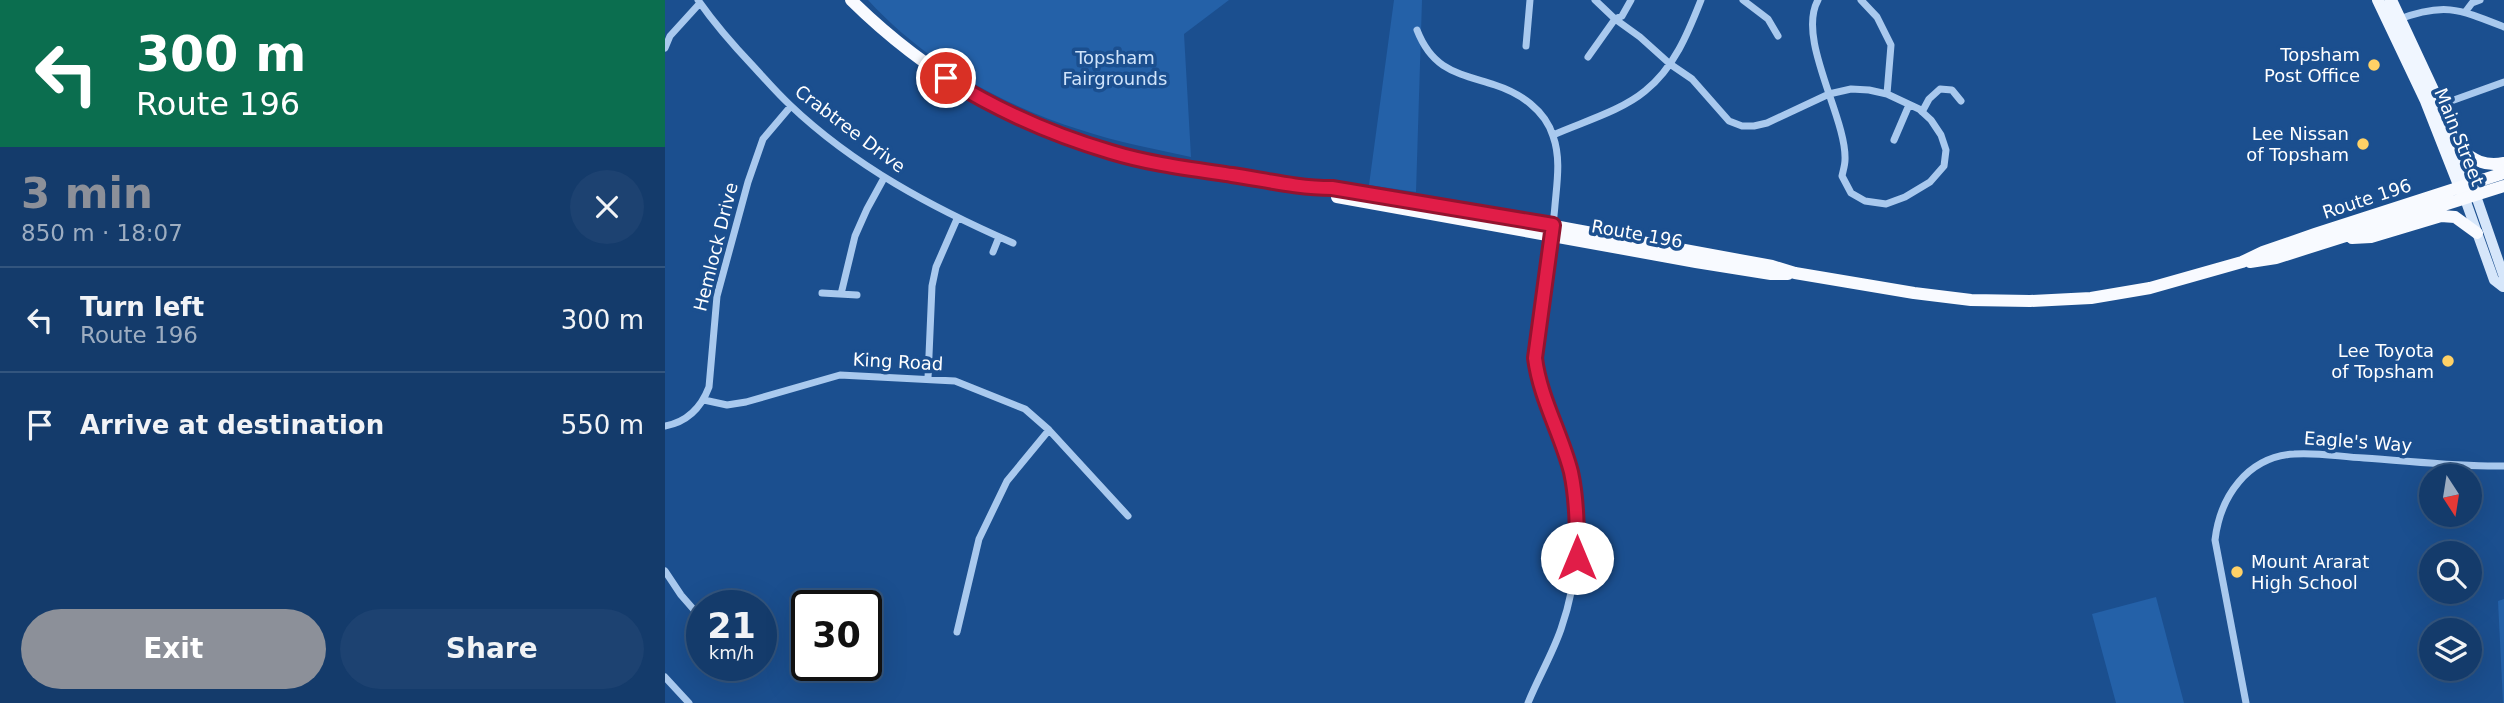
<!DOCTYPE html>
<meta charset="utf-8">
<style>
:root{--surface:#143b6b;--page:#1d4271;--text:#f1f3f6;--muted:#9dadc1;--line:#33557e;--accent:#8c9099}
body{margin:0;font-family:"DejaVu Sans",sans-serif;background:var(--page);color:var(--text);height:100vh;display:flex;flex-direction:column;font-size:26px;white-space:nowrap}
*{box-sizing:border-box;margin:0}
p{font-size:23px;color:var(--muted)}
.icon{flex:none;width:38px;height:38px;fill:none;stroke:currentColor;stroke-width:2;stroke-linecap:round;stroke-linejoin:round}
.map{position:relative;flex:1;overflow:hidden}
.panel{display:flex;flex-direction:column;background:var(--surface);width:665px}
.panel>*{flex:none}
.guide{background:#0b6e4f;color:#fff;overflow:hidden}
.needle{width:46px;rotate:168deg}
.tools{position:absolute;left:1754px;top:464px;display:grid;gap:14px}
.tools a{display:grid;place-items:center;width:63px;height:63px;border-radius:50%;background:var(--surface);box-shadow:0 7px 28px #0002,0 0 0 2px var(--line);font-size:35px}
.speed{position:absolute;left:21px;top:590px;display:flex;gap:14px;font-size:35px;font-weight:700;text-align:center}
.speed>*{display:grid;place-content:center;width:91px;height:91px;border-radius:50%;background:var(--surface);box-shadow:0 7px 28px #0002,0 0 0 2px var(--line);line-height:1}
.speed small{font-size:18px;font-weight:400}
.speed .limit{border:4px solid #111;border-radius:10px;background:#fff;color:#111}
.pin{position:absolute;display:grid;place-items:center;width:60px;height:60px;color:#fff;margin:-30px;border:4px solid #fff;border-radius:50%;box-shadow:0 2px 7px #0007}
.me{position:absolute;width:77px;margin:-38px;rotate:0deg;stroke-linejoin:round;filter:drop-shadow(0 0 5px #0008)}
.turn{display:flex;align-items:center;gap:24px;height:147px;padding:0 21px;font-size:32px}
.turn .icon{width:91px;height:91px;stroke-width:2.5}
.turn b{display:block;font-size:49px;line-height:60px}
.round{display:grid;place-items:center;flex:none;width:74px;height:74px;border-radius:37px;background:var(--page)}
.head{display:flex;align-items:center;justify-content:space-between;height:119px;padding:0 21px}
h1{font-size:42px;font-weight:800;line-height:52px;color:var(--accent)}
.primary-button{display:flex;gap:14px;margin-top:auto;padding:14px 21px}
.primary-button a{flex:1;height:80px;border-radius:42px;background:var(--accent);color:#fff;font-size:28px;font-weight:800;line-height:80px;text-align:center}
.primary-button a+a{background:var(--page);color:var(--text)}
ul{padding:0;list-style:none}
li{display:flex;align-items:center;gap:21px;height:105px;padding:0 21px;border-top:2px solid var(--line)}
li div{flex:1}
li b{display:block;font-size:26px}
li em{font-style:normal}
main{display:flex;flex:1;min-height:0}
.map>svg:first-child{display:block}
.green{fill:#2461a8}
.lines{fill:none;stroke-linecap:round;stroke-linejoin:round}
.minor{stroke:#a9c9ee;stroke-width:7}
.secondary{stroke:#d6e6fa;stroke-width:10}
.primary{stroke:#f0f6ff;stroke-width:12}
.trunk{stroke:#f8faff;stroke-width:12}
.route-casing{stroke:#92132f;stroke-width:18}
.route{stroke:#e11d48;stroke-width:12}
.poi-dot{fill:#ffd166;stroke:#1b4f8f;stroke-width:2.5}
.labels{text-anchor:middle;stroke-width:7;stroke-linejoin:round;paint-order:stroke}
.poi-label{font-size:18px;fill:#fff;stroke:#1b4f8f;text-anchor:end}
.park-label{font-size:18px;fill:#cfe3fa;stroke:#1b4f8f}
.street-label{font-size:18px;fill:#fff;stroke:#1b4f8f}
</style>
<main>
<section class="panel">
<div class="guide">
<div class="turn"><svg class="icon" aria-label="left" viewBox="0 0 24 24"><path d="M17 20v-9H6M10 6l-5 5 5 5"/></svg><div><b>300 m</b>Route 196</div></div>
</div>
<div class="head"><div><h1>3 min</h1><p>850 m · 18:07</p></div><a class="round"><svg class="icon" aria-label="close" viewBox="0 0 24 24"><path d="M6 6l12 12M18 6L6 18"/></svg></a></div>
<ul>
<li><svg class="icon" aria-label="left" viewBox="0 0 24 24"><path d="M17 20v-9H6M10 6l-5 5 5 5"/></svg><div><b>Turn left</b><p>Route 196</p></div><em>300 m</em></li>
<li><svg class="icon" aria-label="arrive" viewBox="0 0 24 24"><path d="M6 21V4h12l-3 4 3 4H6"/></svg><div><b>Arrive at destination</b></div><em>550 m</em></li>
</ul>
<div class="primary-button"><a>Exit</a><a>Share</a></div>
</section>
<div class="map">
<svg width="1839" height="703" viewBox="0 0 1839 703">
<rect width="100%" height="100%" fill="#1b4f8f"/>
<path class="green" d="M 203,0 L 564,0 L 519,34 L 526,157 C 489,149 452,142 416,130 C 336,105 260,62 203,0 Z
M 729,0 L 757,0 L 751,192 L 704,185 Z
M 1491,597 L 1519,703 L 1451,703 L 1427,614 Z
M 1839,599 L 1839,703 L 1838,703 L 1833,601 Z"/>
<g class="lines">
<path class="minor" d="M 33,0 C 49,23 69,46 88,66 C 100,79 112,93 125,105 C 189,166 268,208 348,243
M 930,0 L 950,19 L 975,37 L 1005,64 L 1027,79 L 1064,121 L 1077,126 L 1089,126 L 1102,123 L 1164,94 L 1186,89 L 1204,90 L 1222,94 L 1254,109 L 1266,120 L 1276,135 L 1281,150 L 1279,166 L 1265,182 L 1240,197 L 1221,204 L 1200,201 L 1186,193 L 1177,176 C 1178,171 1180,165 1180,160 C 1182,118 1131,39 1153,0
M 1078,0 L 1103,19 L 1113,36
M 1196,0 L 1212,17 L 1226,45 L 1222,94
M 1801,11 L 1807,3 L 1815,0
M 1732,20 C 1779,2 1794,9 1839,27
M 752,30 C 768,71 793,73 830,85 C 855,93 880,110 888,136 C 896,158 892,182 890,205 C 886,256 872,307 870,358 C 875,398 896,432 905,471 C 918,522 913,580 896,629 C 887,655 873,678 863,703
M 861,46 L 865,0
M 0,48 L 5,36 L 35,3
M 923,57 L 950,19 L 957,16 L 966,0
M 1775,105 L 1839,82
M 1257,112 L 1264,99 L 1275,89 L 1287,90 L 1296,101
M 888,135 C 917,122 956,111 980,91 C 1009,68 1023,33 1036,0
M 1229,140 L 1244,105
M 328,252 L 334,237
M 157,293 L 192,295
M 176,294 L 190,236 L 202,209 L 219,178
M 263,378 L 267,286 L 271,267 L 292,219
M 39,400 L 62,405 L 81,402 L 175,375 L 290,381 L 360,409 L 384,430 L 463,516
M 0,426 C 22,422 36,408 44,387 L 52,296 L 83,182 L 98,139 L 126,106
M 0,571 L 16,595 L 37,619
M 292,632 L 314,539 L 342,481 L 384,430
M 0,677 L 24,703
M 1581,703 L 1550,540 C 1555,497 1582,457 1629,454 C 1652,452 1676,457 1699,458 C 1746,461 1793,467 1839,466"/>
<path class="secondary" d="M 1811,196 L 1839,277
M 1800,199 L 1829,280 L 1838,287"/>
<path class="primary" d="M 1713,0 L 1761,101 L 1798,195
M 1726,0 L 1775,105 L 1809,192"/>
<path class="trunk" d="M 186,0 C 259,72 350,127 450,153 C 513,169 579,177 643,188 L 667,188 L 814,212 L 1107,266 L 1130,273 L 1249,293 L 1306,300 L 1365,301 L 1426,298 L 1485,288 L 1577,262 L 1598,252 L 1650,234 L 1839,173
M 1793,148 C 1809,160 1819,167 1839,163
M 672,197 L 1031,262 L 1106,274 L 1123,274
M 1687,238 L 1706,237 L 1776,216 L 1790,217 L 1812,233
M 1585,262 L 1611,258 L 1839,186"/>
</g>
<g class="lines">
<defs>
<path id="route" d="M 281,78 C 332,110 388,135 446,152 C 485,164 527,169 567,175 C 600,180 633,188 667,188 L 888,225 L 870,358 C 875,398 896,433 906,472 C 912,500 912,530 912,558"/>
</defs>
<use href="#route" class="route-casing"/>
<use href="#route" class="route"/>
</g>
<g class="poi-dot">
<circle cx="1709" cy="65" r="7"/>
<circle cx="1698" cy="144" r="7"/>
<circle cx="1783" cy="361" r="7"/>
<circle cx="1572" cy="572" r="7"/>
</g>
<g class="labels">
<g class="poi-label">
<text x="1695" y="61">Topsham<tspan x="1695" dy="21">Post Office</tspan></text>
<text x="1684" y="140">Lee Nissan<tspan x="1684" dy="21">of Topsham</tspan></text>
<text x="1769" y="357">Lee Toyota<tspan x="1769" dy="21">of Topsham</tspan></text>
<text x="1586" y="568" text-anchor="start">Mount Ararat<tspan x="1586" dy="21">High School</tspan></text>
</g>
<g class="park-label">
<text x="450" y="64">Topsham<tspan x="450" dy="21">Fairgrounds</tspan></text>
</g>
<g class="street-label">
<text transform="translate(185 129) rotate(37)" y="6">Crabtree Drive</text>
<text transform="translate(1794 137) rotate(68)" y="6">Main Street</text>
<text transform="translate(1702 199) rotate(-18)" y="6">Route 196</text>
<text transform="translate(972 234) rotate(10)" y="6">Route 196</text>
<text transform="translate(51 247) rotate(-76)" y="6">Hemlock Drive</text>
<text transform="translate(233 362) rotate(3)" y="6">King Road</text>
<text transform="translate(1693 442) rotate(4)" y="6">Eagle's Way</text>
</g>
</g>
</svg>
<div class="tools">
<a><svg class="needle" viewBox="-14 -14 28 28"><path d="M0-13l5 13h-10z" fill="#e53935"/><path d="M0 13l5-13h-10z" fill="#9dadc1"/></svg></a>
<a><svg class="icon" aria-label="search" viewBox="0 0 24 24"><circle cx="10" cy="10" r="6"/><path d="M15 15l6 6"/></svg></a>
<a><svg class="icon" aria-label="layers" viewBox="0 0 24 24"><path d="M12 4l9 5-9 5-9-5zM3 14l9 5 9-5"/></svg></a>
</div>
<div class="speed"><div>21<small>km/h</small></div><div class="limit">30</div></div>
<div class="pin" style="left:281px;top:78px;background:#d93025"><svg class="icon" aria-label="arrive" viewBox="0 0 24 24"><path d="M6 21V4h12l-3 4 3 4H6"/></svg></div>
<svg class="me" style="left:912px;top:558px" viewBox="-20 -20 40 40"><circle r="19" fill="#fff"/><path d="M0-13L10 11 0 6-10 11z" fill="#e11d48"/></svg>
</div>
</main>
